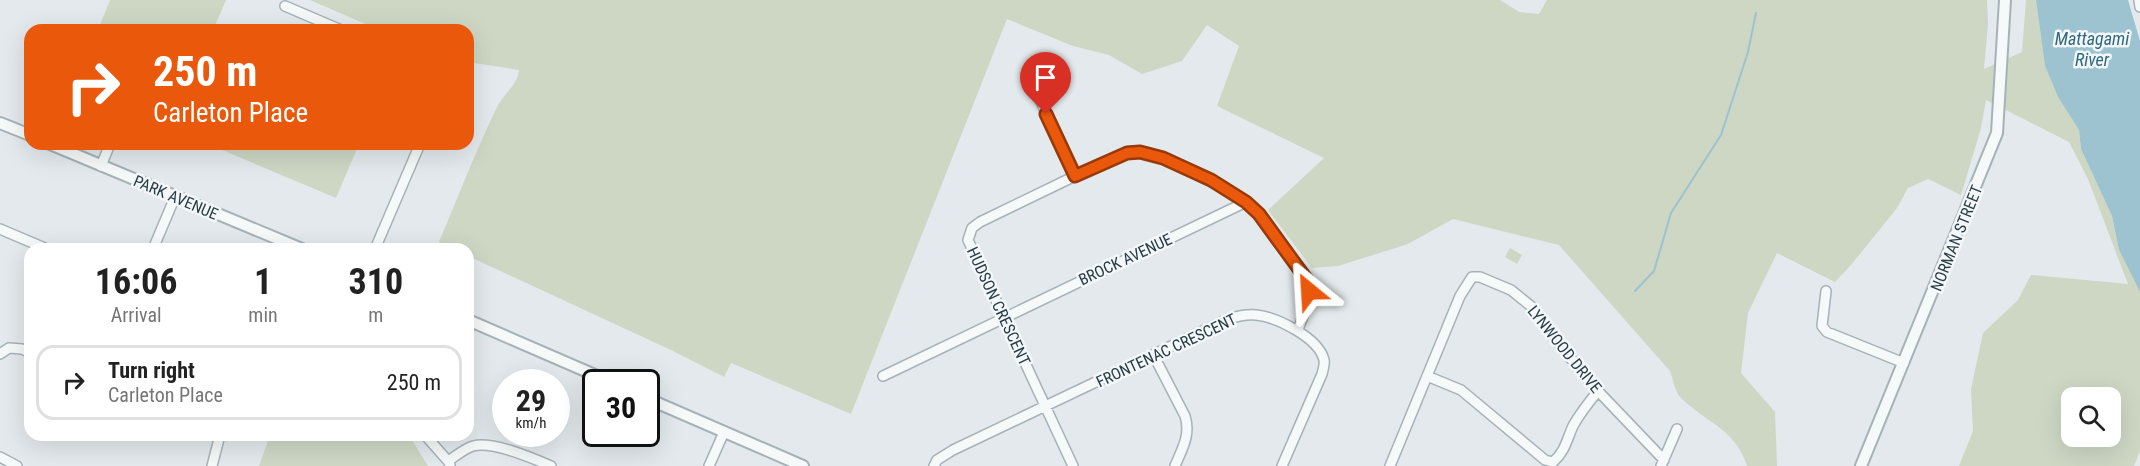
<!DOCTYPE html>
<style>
:root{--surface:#fff;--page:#f6f6f6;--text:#222;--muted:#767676;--line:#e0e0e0}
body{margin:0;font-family:"Roboto Condensed",sans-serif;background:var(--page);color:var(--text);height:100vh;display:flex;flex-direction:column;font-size:22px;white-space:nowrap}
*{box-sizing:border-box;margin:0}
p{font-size:20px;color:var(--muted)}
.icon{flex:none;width:33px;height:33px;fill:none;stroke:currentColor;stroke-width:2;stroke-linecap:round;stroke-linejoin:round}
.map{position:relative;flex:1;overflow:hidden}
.side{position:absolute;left:24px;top:243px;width:450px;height:198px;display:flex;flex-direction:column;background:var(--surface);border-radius:18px;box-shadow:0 6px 24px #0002}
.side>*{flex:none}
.top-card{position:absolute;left:24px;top:24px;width:450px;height:126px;border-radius:18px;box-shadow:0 6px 24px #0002;background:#ea580c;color:#fff;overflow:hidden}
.tools{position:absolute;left:2061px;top:387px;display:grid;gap:12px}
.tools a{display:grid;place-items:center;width:60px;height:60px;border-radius:12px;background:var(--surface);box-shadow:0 6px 24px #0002;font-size:30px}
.speed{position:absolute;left:492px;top:369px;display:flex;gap:12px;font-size:30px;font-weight:700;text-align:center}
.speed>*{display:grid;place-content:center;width:78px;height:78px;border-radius:50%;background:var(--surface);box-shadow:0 6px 24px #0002;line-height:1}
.speed small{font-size:15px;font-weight:400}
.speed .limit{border:3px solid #111;border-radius:9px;background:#fff;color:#111}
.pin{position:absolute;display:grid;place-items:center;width:51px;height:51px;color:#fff;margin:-62px -26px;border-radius:50% 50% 50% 0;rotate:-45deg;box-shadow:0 0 6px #0007}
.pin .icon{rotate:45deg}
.me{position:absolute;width:66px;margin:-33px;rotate:333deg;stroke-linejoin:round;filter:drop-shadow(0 0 4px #0008)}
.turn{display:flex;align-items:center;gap:21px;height:126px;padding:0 30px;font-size:27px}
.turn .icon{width:78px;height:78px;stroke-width:2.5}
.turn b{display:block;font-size:42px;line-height:51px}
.eta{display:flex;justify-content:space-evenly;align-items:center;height:102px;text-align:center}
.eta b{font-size:36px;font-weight:700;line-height:42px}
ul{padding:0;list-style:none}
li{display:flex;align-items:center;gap:18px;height:75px;margin:0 12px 9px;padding:0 18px;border:3px solid var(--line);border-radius:18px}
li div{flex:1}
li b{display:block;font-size:22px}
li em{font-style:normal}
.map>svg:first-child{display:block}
.green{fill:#ced7c4;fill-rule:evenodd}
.water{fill:#9cc3cf}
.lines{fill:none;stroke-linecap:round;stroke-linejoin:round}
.stream{stroke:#9cc3cf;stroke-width:2}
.minor-casing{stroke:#a7b2b7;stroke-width:12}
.tertiary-casing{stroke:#a7b2b7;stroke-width:14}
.minor{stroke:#f6f9fa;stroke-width:9}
.tertiary{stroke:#f6f9fa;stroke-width:10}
.route-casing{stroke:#983908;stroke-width:15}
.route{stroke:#ea580c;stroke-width:10}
.labels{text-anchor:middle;stroke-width:5;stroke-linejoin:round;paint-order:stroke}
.street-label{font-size:16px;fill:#293c46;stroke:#f3f7f9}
.water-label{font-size:18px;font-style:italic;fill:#2f697e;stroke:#f3f7f9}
</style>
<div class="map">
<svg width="2140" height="466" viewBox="0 0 2140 466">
<rect width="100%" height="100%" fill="#e3e9ec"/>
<path class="green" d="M 110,0 L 226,0 L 213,30 L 98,30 Z
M 310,0 L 1500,0 L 1519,12 L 1539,14 L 1547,0 L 1987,0 L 1988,24 L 1984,69 L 2022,52 L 2026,0 L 2036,0 L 2045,66 L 2058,97 L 2079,130 L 2081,149 L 2112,216 L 2119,250 L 2140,292 L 2140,451 L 2134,466 L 1959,466 L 1973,431 L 1971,389 L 1983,333 L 2018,300 L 2031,275 L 2128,284 L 2088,179 L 2069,142 L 1986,100 L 1981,128 L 1961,195 L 1928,179 L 1908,188 L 1897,208 L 1851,265 L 1835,282 L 1777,253 L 1748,313 L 1741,373 L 1775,412 L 1777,466 L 1747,466 C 1736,429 1705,422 1680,397 C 1675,391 1673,379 1670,371 L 1559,245 L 1453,219 L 1408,244 L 1338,266 L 1312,268 L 1268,210 L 1324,158 L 1217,106 L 1239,46 L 1207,25 L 1182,61 L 1142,74 L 1109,55 L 1073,46 L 1007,19 L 851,414 L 731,363 L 724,377 L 673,351 L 468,256 L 468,249 L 454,249 L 439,242 C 458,197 476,150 498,105 C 505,93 518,84 519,70 L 468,62 L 468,30 L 379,30 ZM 2072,398 L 2110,398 L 2110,436 L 2072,436 Z
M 208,144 L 296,144 L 311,149 L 316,144 L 359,144 L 336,198 Z
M 1510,248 L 1522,255 L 1517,264 L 1505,257 Z
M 270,435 L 409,435 L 428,466 L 259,466 Z"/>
<path class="water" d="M 2036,0 L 2128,0 L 2140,41 L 2140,292 L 2119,250 L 2112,216 L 2081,149 L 2079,130 L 2058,97 L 2045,66 Z"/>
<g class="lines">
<path class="stream" d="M 1635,291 L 1654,271 L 1671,213 L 1721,135 L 1748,52 L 1756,13"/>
<defs>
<path id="minor" d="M 2139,0 L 2140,7
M 285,6 L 341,30
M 1037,93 L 1075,176
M 101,166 L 110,144
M 0,229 L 47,249
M 153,249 L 175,197
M 375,249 L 420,144
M 1826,291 L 1822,326 L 1827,332 L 1904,363
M 0,354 L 9,348 L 22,349 L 30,353
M 1154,356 L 1185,416 C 1191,435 1182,449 1175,466
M 883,376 L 1246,202
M 1427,376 L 1461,390 L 1545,460 L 1553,462 C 1565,452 1567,439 1573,426 C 1580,413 1589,402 1598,391
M 425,435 L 448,461 L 450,465
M 0,457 L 17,466
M 448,461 C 455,457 465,448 473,446 C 493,441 532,458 551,466
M 212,466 L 220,435
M 709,466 L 724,432
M 934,466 L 937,460 L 953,450 L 1228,319 C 1238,316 1246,314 1256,315 C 1277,317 1319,338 1324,360 C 1325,364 1323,370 1322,374 L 1282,466
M 1073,466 L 968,240 L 972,228 L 980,222 L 1075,176 L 1127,153 L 1140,152 L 1163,158 L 1230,191 L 1259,214 L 1307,280 L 1309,300 L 1298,330
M 1390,466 L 1460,296 L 1472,277 L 1480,277 L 1511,290 L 1532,307 L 1562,348 L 1598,391 L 1664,460
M 1661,466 L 1677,429"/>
<path id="tertiary" d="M 0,123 L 30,135
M 50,144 L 302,249
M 468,320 L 611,382
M 646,398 L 803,466
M 1861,466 L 1997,133 L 2005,0"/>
</defs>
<use href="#minor" class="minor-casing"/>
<use href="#tertiary" class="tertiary-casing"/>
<use href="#minor" class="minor"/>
<use href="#tertiary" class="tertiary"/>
</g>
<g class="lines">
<defs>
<path id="route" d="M 1046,114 L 1075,176 L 1127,153 L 1140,152 L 1163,158 L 1211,180 L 1246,202 L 1259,214 L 1307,280 L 1309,291"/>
</defs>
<use href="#route" class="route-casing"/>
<use href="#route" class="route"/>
</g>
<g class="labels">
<g class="street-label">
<text transform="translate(176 197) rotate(23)" y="6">PARK AVENUE</text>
<text transform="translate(1956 238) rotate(-68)" y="6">NORMAN STREET</text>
<text transform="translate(1125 259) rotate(-25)" y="6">BROCK AVENUE</text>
<text transform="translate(999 306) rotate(65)" y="6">HUDSON CRESCENT</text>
<text transform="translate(1565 349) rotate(51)" y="6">LYNWOOD DRIVE</text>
<text transform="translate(1166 350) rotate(-25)" y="6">FRONTENAC CRESCENT</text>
</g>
<g class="water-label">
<text x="2092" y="45">Mattagami<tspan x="2092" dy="21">River</tspan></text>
</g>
</g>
</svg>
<div class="tools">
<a><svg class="icon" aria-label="search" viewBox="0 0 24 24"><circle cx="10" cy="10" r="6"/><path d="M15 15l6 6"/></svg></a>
</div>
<div class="speed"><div>29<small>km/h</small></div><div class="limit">30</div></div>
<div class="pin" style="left:1046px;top:114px;background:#d93025"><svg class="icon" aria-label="arrive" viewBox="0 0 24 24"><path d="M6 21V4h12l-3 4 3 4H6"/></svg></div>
<svg class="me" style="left:1309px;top:291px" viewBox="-20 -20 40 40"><path d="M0-17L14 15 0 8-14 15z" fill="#ea580c" stroke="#fff" stroke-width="4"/></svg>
<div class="top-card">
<div class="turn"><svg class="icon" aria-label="right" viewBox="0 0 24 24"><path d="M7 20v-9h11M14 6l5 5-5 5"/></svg><div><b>250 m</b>Carleton Place</div></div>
</div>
<section class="side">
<div class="eta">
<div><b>16:06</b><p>Arrival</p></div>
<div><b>1</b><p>min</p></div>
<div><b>310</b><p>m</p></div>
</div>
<ul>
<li><svg class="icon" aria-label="right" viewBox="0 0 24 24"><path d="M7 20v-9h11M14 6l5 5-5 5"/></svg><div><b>Turn right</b><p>Carleton Place</p></div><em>250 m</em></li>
</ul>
</section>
</div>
